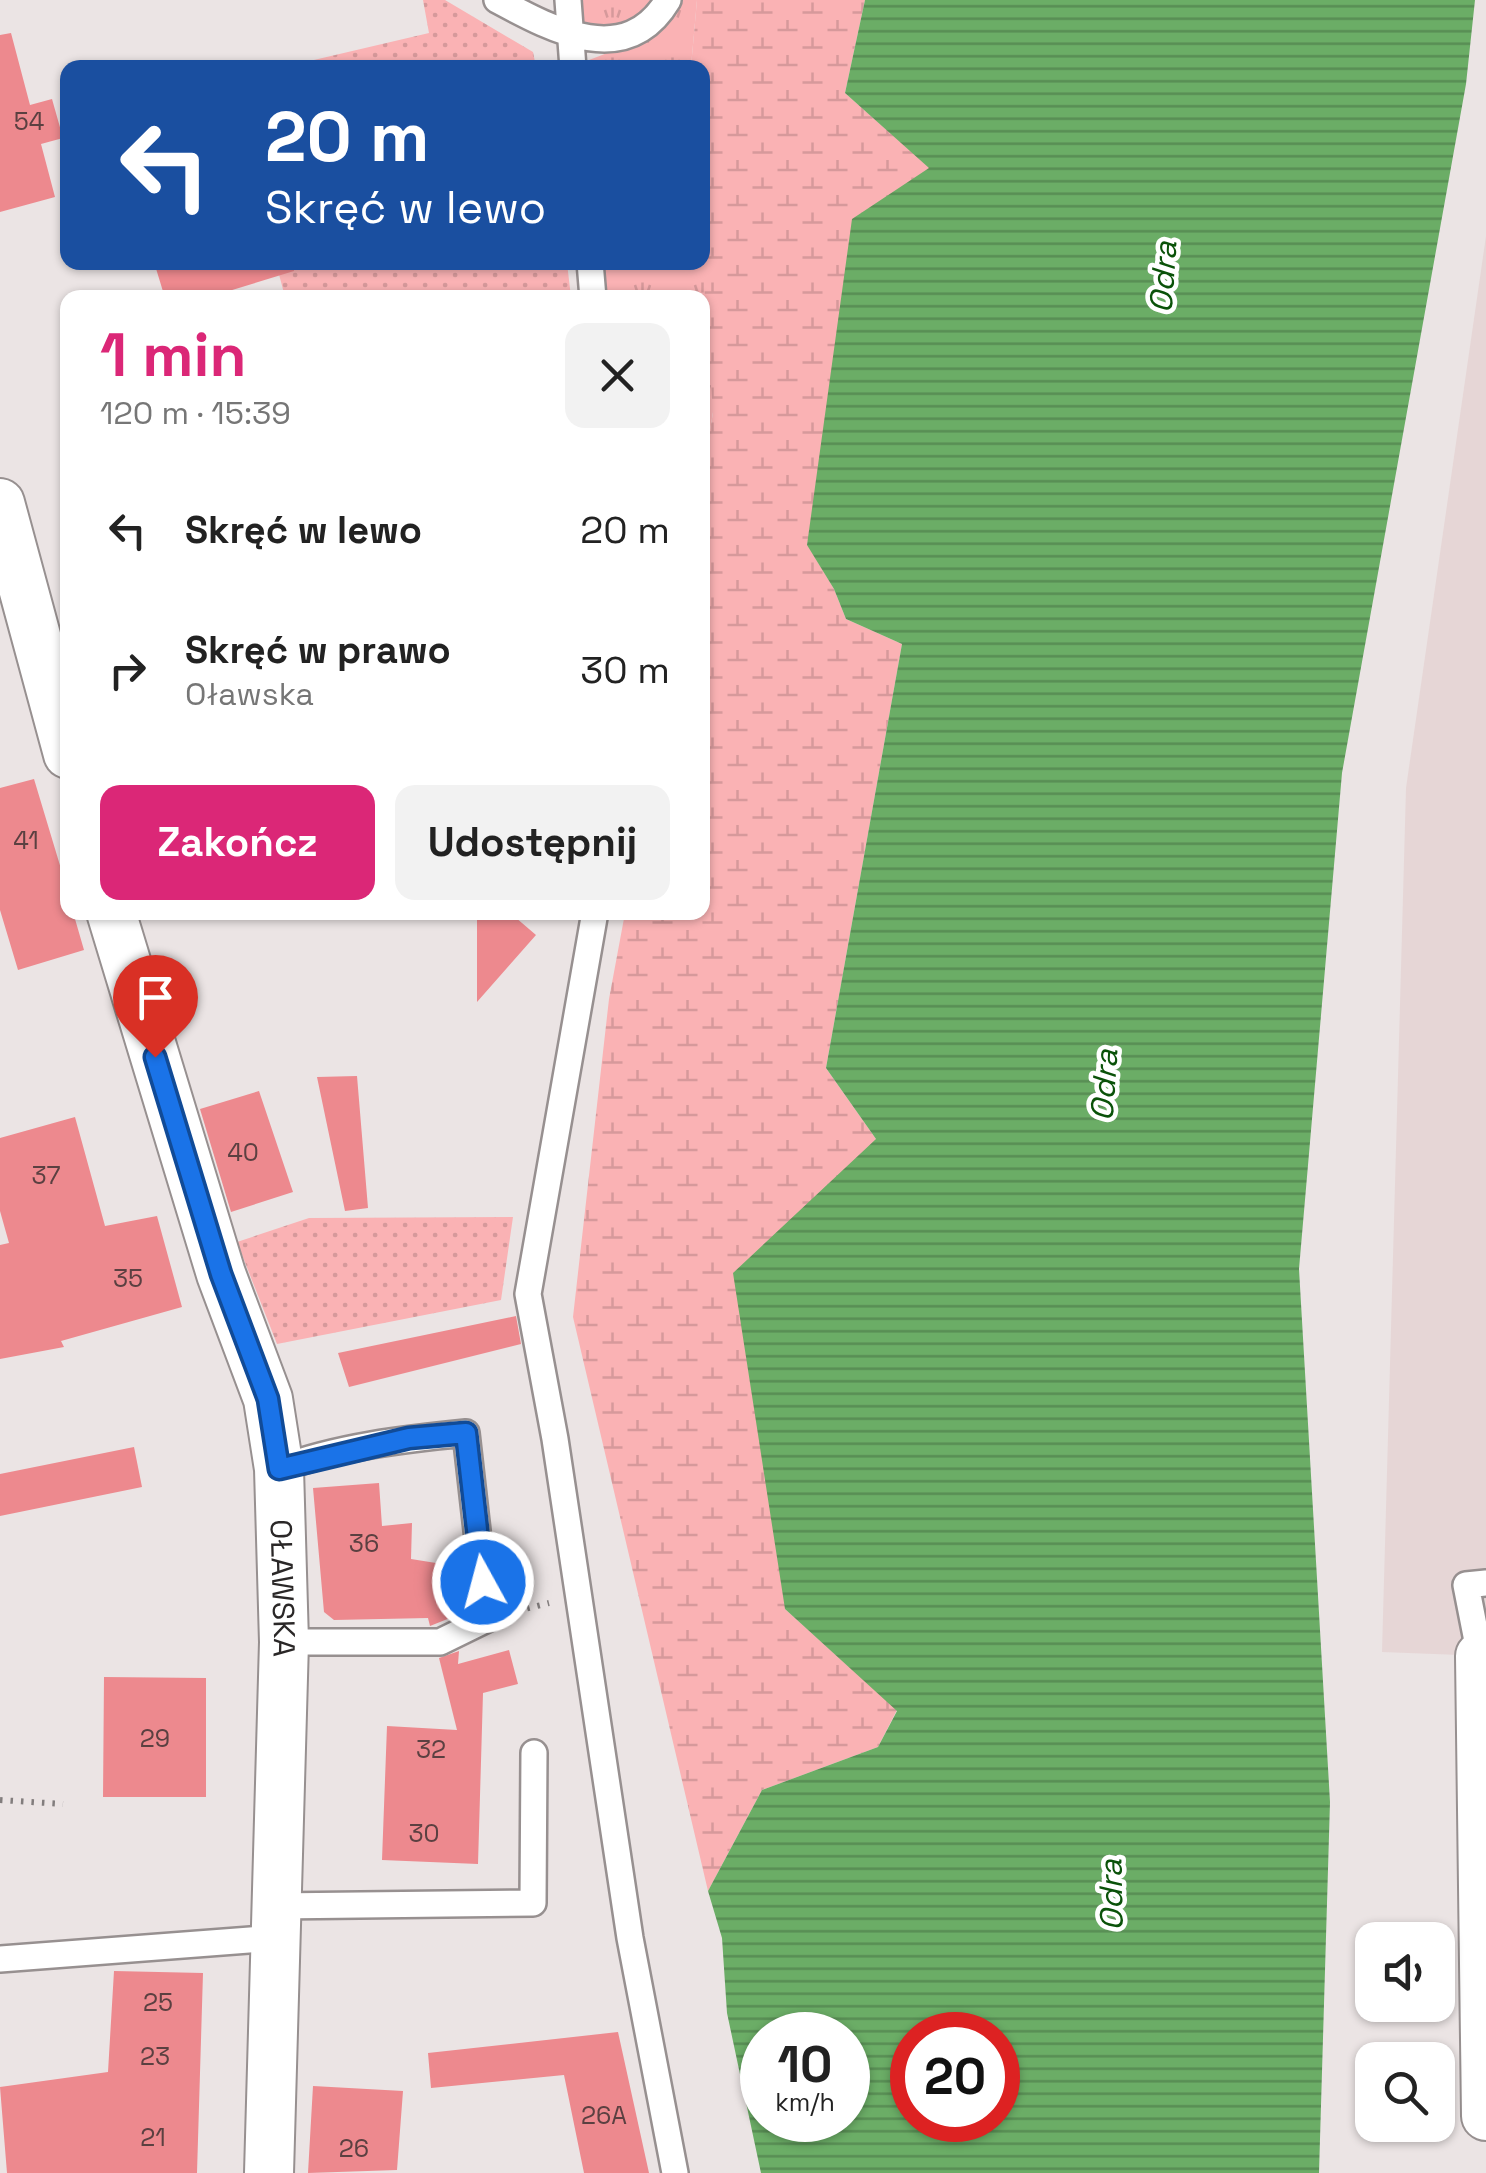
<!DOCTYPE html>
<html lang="pl">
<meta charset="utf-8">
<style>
:root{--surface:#fff;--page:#f2f2f2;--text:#222;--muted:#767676;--accent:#db2777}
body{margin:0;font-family:"Space Grotesk",sans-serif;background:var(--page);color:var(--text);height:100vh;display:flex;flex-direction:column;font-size:38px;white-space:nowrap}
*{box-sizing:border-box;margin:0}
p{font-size:32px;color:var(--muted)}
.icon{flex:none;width:55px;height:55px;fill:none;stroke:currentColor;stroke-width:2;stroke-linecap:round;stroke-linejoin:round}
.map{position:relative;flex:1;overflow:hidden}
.details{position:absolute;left:60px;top:290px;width:650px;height:630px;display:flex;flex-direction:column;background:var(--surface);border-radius:20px;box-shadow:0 2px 8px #0004}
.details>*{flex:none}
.guide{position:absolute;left:60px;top:60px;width:650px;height:210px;border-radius:20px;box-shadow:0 2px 8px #0004;background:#1a4fa0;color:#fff;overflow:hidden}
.controls{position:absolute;left:1355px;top:1922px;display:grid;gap:20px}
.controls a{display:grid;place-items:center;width:100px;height:100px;border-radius:20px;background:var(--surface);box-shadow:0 2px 8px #0004;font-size:50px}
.speed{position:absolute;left:740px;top:2012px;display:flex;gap:20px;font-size:50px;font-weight:700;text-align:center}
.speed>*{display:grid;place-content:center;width:130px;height:130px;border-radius:50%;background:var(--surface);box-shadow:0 2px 8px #0004;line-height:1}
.speed small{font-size:25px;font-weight:400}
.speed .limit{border:15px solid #d22;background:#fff;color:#111}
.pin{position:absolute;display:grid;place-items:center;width:85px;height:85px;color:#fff;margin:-102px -42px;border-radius:50% 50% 50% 0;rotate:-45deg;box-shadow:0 0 10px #0007}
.pin .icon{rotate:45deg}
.me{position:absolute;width:110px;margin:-55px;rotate:353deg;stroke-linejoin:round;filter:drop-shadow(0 0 8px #0008)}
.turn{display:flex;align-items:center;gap:35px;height:210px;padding:0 40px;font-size:45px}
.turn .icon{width:130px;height:130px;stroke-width:2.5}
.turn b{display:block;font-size:70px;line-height:85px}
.round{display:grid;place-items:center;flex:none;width:105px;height:105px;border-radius:20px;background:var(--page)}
.summary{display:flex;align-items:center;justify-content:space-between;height:170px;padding:0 40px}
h1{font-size:60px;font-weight:800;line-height:75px;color:var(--accent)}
.button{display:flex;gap:20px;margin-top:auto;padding:20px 40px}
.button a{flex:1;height:115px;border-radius:20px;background:var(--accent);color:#fff;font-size:40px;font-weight:800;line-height:115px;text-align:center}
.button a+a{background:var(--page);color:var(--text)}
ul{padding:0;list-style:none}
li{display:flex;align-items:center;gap:30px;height:140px;padding:0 40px}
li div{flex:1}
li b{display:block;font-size:38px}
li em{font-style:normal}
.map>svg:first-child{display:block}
.built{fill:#e6d6d6}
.grass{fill:url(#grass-tufts)}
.wetland{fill:url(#wetland-marsh)}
.park{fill:url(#park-dots)}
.water{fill:url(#water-rules);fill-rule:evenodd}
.building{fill:#ed898e}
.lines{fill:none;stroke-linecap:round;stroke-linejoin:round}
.service-casing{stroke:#979090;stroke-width:30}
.minor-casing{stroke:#979090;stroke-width:52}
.path{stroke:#827d7d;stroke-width:6;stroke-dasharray:2.5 8;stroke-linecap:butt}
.service{stroke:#fff;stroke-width:25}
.minor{stroke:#fff;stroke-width:48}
.route-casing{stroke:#114b97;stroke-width:25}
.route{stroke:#1a73e8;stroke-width:18}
.labels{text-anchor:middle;stroke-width:9;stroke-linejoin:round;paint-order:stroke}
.number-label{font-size:25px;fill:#5b4041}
.street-label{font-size:30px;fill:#2a2727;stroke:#fff}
.water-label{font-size:32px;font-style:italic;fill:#0a5209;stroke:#fff}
</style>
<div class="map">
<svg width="1486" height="2173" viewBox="0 0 1486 2173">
<defs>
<pattern id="grass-tufts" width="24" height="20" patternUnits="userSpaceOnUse" patternTransform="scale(2.5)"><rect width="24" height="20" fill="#fab2b4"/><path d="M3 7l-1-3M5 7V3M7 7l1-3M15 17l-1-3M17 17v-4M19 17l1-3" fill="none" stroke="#d6999b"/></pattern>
<pattern id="wetland-marsh" width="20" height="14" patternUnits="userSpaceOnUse" patternTransform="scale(2.5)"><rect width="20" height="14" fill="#fab2b4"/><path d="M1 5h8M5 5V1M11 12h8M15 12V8" fill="none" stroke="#d6999b"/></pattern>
<pattern id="park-dots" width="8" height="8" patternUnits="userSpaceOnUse" patternTransform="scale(2.5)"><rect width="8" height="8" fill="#fab2b4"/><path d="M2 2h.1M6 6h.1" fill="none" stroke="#d6999b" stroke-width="1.8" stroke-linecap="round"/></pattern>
<pattern id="water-rules" width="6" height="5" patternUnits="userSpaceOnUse" patternTransform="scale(2.5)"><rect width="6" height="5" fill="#6bad66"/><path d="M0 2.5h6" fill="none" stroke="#588d54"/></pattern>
</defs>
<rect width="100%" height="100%" fill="#ebe4e4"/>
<path class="built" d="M 1486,236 L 1486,1656 L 1382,1652 L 1406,788 Z"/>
<path class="grass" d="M 577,0 L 658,0 C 642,28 607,28 580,21 Z
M 677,0 L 697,0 L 691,67 L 585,68 L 589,60 L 644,39 Z
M 703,243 L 714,406 L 703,474 L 702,298 L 605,297 L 602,263 L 702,262 Z"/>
<path class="wetland" d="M 697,0 L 865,0 L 845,93 L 930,168 L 807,544 L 834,589 L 846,619 L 902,644 L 826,1068 L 876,1139 L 785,1609 L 897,1710 L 878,1747 L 762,1790 L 708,1891 L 573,1317 L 609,999 L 625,913 L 702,912 L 702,474 L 713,413 L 702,254 L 702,68 L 691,67 Z"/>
<path class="park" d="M 423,0 L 445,0 L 533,52 L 536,67 L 284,67 L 429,33 Z
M 276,263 L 567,263 L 571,297 L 285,297 Z
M 513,1217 L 501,1300 L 277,1344 L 237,1242 L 309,1218 Z"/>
<path class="water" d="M 865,0 L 1475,0 L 1466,84 L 1342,773 L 1299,1269 L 1330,1802 L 1319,2173 L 761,2173 L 727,2013 L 722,1938 L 708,1891 L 762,1790 L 878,1747 L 897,1711 L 785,1609 L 733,1273 L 876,1139 L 826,1068 L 902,644 L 846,619 L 834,589 L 807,545 L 852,219 L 929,168 L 845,93 ZM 762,2035 L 848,2035 L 848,2120 L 762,2120 ZM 912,2035 L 998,2035 L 998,2120 L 912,2120 Z"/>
<path class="building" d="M 11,33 L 30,105 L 52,99 L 63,138 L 41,144 L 55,197 L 0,212 L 0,35 Z
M 154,262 L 293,262 L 294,271 L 206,298 L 165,298 Z
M 34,779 L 68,892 L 68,912 L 73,912 L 84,950 L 18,970 L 0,910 L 0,788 Z
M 477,917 L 515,917 L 536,935 L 477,1002 Z
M 357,1076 L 368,1208 L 345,1211 L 317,1077 Z
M 259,1091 L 293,1192 L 231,1212 L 200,1109 Z
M 75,1117 L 105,1226 L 157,1216 L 182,1307 L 61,1341 L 64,1347 L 0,1359 L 0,1245 L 9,1243 L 0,1211 L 0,1138 Z
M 516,1316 L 521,1344 L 349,1387 L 338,1353 Z
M 134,1447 L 142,1487 L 0,1516 L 0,1474 Z
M 379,1483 L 382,1526 L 412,1523 L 411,1559 L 461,1567 L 460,1614 L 430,1626 L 428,1618 L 334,1620 L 324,1612 L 313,1488 Z
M 509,1650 L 518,1684 L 483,1693 L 478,1864 L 382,1860 L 387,1726 L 457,1730 L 439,1658 L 459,1651 L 458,1664 Z
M 104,1677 L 206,1678 L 206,1797 L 103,1797 Z
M 114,1971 L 203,1973 L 197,2173 L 7,2173 L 0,2087 L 108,2072 Z
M 618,2032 L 649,2173 L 584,2173 L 564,2075 L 431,2088 L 428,2053 Z
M 313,2086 L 403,2091 L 397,2170 L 308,2173 Z"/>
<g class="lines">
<defs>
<path id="service" d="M 497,0 C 553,30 626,70 668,0
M 568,0 L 573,68
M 590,262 L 593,298
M 595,912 L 528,1294 L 555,1439 L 630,1938 L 675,2173
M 279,1469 C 337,1447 404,1439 466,1433 L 487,1619 L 440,1642 L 284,1642
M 1480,1656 L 1466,1585 L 1486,1583
M 275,1906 L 533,1903 L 534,1753
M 0,1959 L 275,1938"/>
<g id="minor">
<path d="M 0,503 L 68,754"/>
<path id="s1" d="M 111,912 L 221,1274 L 268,1399 L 279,1469 L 284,1642 L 269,2173"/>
<path d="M 1480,1656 L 1486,2116"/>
</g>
</defs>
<use href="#service" class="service-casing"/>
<use href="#minor" class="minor-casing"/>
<path class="path" d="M 517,1611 L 549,1603
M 0,1800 L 63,1804"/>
<use href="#service" class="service"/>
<use href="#minor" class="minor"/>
</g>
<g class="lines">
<defs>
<path id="route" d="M 155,1057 L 221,1274 L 268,1399 L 279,1469 L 409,1438 L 466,1433 L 483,1582"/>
</defs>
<use href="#route" class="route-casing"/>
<use href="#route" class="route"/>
</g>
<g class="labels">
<g class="number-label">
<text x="29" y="130">54</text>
<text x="26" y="849">41</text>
<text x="243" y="1161">40</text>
<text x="46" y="1184">37</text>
<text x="128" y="1287">35</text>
<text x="364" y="1552">36</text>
<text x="155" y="1747">29</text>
<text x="431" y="1758">32</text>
<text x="424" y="1842">30</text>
<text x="158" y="2011">25</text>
<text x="155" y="2065">23</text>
<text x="604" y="2124">26A</text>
<text x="153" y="2146">21</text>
<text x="354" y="2157">26</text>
</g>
<g class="street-label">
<text dy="10" stroke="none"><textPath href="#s1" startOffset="702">OŁAWSKA</textPath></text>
</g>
<g class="water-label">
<text transform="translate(1163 277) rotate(-86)" y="11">Odra</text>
<text transform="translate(1104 1085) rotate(-86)" y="11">Odra</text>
<text transform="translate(1111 1895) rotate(-91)" y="11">Odra</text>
</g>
</g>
</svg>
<div class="controls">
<a><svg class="icon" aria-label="sound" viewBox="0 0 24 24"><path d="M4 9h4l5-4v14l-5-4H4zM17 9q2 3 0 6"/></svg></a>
<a><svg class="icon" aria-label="search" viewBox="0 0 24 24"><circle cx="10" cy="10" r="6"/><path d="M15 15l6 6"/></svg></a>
</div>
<div class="speed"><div>10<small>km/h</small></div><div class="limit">20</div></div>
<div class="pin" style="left:155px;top:1057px;background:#d93025"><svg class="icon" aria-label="arrive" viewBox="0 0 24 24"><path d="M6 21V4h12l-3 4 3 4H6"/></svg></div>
<svg class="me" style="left:483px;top:1582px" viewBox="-20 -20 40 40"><circle r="17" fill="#1a73e8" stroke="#fff" stroke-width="3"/><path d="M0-11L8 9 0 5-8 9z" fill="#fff"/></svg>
<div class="guide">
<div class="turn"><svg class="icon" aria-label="left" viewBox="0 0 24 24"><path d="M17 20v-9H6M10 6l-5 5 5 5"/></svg><div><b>20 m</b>Skręć w lewo</div></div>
</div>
<section class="details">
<div class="summary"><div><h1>1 min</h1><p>120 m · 15:39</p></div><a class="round"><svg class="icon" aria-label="close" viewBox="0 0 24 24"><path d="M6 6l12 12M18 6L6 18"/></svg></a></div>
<ul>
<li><svg class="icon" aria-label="left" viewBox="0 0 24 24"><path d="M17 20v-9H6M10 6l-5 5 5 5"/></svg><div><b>Skręć w lewo</b></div><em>20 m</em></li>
<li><svg class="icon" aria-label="right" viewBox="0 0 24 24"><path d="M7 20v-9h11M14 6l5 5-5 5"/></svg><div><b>Skręć w prawo</b><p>Oławska</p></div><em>30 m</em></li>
</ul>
<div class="button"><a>Zakończ</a><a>Udostępnij</a></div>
</section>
</div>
